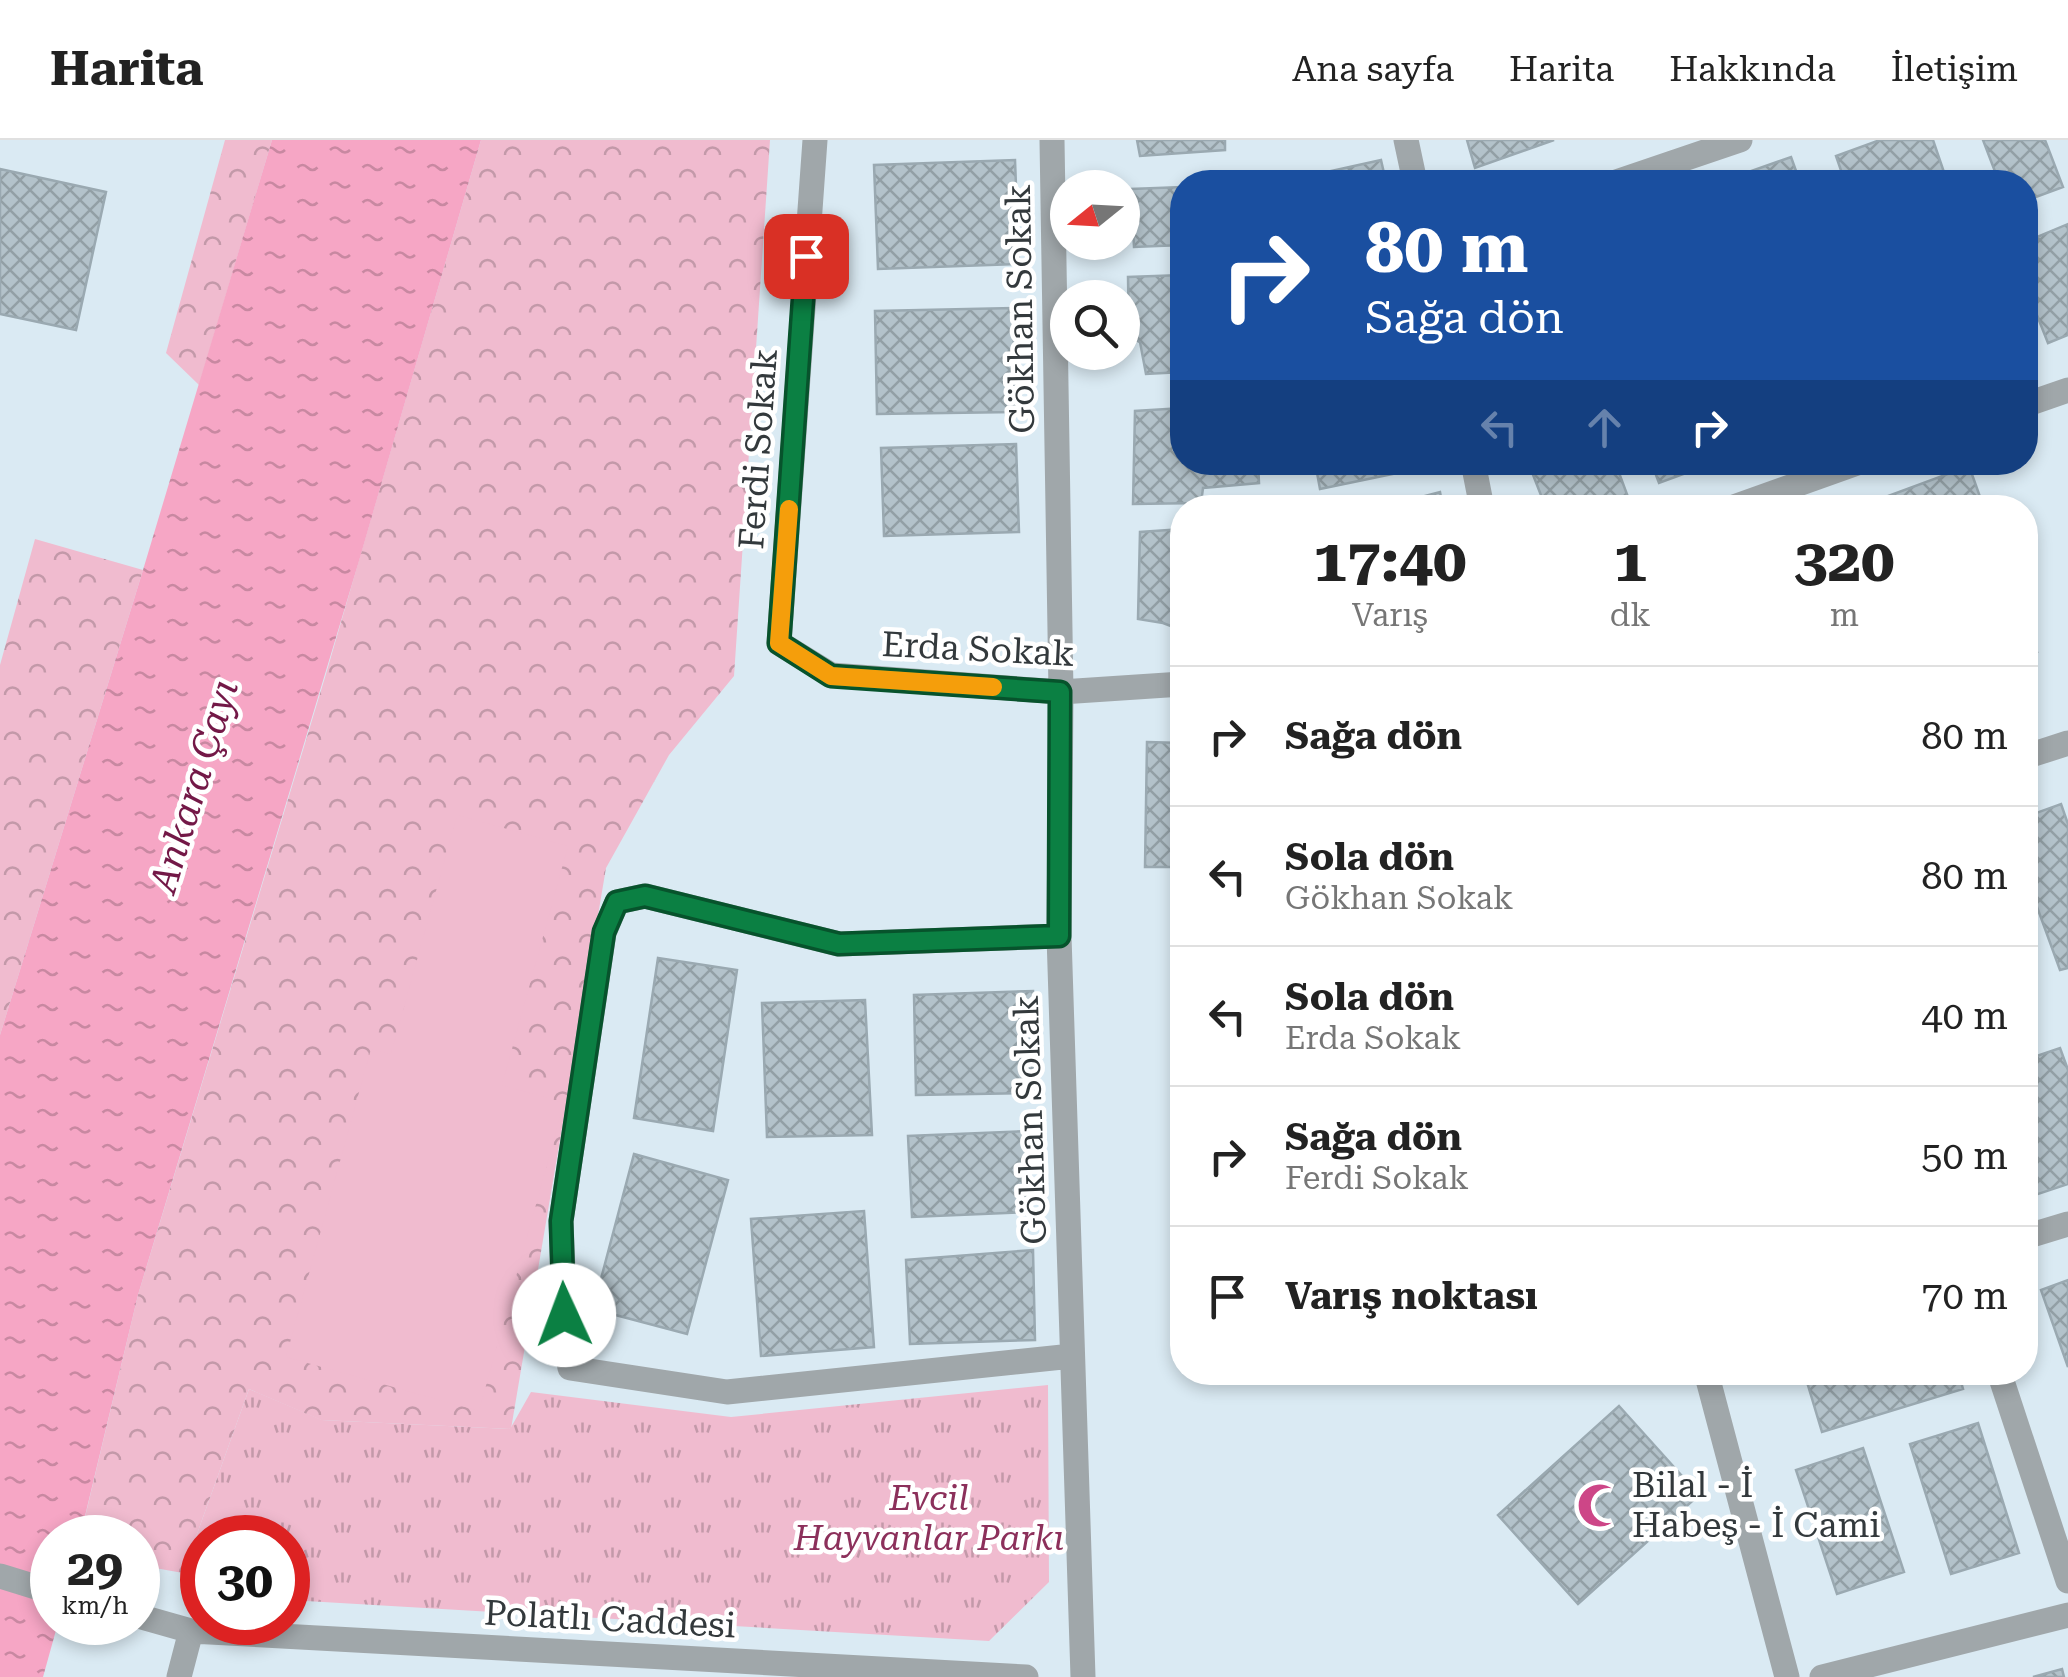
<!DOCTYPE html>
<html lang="tr">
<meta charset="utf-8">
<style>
:root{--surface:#fff;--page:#f6f6f6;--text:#222;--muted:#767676;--line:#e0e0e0}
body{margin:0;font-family:"Roboto Serif",serif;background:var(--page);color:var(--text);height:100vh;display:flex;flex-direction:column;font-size:38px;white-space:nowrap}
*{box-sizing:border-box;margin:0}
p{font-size:32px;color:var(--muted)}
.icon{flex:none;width:55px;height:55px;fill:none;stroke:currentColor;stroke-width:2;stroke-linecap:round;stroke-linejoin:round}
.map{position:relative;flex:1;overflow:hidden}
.drawer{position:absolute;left:1170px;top:355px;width:868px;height:890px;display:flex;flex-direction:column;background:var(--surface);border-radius:40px;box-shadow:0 5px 15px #0003}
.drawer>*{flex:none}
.top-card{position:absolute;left:1170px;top:30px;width:868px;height:305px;border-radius:40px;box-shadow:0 5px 15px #0003;background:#1a4fa0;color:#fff;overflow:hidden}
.needle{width:65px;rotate:252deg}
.fabs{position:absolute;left:1050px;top:30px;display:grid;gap:20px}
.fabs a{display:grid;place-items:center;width:90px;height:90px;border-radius:50%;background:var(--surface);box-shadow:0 5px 15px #0003;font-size:50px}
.speed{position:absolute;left:30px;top:1375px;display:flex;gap:20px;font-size:50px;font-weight:700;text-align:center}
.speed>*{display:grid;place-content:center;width:130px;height:130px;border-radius:50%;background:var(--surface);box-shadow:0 5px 15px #0003;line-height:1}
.speed small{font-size:25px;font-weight:400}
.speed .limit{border:15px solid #d22;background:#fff;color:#111}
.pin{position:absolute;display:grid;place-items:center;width:85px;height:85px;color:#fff;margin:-42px;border-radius:20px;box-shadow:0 5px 15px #0006}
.me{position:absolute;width:110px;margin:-55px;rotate:358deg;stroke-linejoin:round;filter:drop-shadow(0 0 8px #0008)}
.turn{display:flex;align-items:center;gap:35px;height:210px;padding:0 30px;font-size:45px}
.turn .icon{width:130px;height:130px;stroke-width:2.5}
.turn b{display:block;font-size:70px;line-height:85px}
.lanes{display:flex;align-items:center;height:95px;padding:0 30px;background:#0003;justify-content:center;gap:50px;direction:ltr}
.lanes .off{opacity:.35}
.eta{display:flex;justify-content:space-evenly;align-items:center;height:170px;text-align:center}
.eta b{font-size:60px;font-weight:700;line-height:70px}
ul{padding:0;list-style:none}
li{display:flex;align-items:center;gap:30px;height:140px;padding:0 30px;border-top:2px solid var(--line)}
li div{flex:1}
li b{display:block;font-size:38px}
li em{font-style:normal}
header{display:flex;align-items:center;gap:60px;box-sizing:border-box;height:140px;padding:0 50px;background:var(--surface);border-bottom:2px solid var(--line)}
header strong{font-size:48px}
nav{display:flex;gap:55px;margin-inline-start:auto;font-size:35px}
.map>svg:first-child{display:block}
.grass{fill:url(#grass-tufts)}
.park{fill:url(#park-crowns)}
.pitch{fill:#f0bbcf}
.water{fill:url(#water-ripples)}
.building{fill:url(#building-cross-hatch);stroke:#9aa9b1;stroke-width:2.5}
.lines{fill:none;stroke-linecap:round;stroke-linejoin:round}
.minor{stroke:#a0a7aa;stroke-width:25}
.route-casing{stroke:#07532c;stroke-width:25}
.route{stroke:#0b8043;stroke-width:18}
.slow{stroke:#f59e0b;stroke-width:18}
.labels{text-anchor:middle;stroke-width:9;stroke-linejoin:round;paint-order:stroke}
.street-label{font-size:35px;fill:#33393c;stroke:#fff}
.poi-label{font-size:35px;fill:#33393c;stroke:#fff;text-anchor:start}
.park-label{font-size:35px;font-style:italic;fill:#8c305b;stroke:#fff}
.water-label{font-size:38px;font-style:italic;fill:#731847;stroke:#fff}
</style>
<header>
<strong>Harita</strong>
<nav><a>Ana sayfa</a><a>Harita</a><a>Hakkında</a><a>İletişim</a></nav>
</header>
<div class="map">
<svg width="2068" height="1537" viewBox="0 0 2068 1537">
<defs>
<pattern id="grass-tufts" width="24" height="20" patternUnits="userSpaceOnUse" patternTransform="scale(2.5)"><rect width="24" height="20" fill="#f0bbcf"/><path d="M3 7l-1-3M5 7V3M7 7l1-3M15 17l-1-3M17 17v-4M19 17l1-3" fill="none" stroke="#c399a9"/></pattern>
<pattern id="park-crowns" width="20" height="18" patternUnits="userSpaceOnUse" patternTransform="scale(2.5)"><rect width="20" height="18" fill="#f0bbcf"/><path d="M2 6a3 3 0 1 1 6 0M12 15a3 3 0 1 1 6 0" fill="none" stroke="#c399a9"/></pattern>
<pattern id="water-ripples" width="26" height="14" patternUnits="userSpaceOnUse" patternTransform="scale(2.5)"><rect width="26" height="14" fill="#f6a6c5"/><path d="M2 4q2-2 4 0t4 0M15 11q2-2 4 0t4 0" fill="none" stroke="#c888a1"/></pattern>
<pattern id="building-cross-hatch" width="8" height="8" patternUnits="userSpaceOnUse" patternTransform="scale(2.5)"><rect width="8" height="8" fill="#b3c2ca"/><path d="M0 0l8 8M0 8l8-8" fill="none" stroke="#929fa5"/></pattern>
</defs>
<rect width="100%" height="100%" fill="#daeaf3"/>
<path class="grass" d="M 1048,1245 L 1049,1442 L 989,1501 L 289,1460 L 288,1398 L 202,1398 L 202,1438 L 183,1433 L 249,1249 L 322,1280 L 510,1289 L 531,1252 L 731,1277 Z"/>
<path class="park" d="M 225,0 L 272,0 L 199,245 L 166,213 Z
M 481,0 L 770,0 L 734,536 L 669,615 L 606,728 L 511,1289 L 321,1280 L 249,1249 L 183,1433 L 138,1425 L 138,1398 L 80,1398 L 138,1155 L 326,534 Z
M 35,399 L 143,430 L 0,895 L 0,525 Z"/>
<path class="pitch" d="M 457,675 L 568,706 L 502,945 L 564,963 L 479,1271 L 286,1217 L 371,909 L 391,914 Z"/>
<path class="water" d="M 272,0 L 481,0 L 359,421 L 138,1155 L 80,1397 L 52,1398 L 52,1482 L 58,1483 L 43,1537 L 0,1537 L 0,895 L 143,430 Z"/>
<path class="building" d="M 1137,0 L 1225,0 L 1225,10 L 1140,16 Z
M 1467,0 L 1554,0 L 1475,28 Z
M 1880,0 L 1933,0 L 1947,41 L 1845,42 L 1836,16 Z
M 1983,0 L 2045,0 L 2063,47 L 2025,61 L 2025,42 L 1999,42 Z
M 1791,17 L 1800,42 L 1727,42 L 1726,40 Z
M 1015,20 L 1019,124 L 878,129 L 874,25 Z
M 1381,20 L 1386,42 L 1286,42 L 1286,41 Z
M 0,29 L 106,52 L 76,190 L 0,174 Z
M 1182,47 L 1182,105 L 1134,107 L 1131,49 Z
M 2068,84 L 2068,195 L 2048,203 L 2025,145 L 2025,102 Z
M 1182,135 L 1182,232 L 1146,234 L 1140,202 L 1129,197 L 1128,137 Z
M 1013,168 L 1015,272 L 877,274 L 875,171 Z
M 1182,268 L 1182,322 L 1258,322 L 1259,343 L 1203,348 L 1201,363 L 1133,364 L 1135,271 Z
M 1016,304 L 1019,392 L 884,396 L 881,308 Z
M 1315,322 L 1430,322 L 1431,326 L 1320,349 Z
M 1528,322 L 1615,322 L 1628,357 L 1602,368 L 1546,368 Z
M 1651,322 L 1716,322 L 1659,343 Z
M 1969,326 L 1984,368 L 1883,368 L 1880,359 Z
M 1440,352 L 1443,368 L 1379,368 Z
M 1182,389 L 1182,488 L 1176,488 L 1163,483 L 1138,479 L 1140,392 Z
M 2025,479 L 2037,512 L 2025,516 Z
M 1147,602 L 1182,603 L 1182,727 L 1145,727 Z
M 2061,664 L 2068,684 L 2068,828 L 2060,830 L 2025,734 L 2025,677 Z
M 658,818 L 737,830 L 713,991 L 634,978 Z
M 1033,851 L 1033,953 L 916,955 L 914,855 Z
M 865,860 L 872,995 L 767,997 L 762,863 Z
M 2060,908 L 2068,930 L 2068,1044 L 2026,1058 L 2025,920 Z
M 1028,991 L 1032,1072 L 912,1077 L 908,996 Z
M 634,1014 L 728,1040 L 687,1194 L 593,1169 Z
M 864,1071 L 874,1207 L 761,1216 L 751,1079 Z
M 1033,1110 L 1035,1200 L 910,1204 L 906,1120 Z
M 2068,1140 L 2068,1227 L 2041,1150 Z
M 1804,1232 L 1958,1232 L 1963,1249 L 1822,1292 Z
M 1619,1266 L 1699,1355 L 1578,1464 L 1498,1375 Z
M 1978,1283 L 2019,1413 L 1951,1434 L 1910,1304 Z
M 1863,1308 L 1904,1432 L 1837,1454 L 1796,1330 Z
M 2062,1529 L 2064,1537 L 2033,1537 Z"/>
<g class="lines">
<path class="minor" d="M 815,0 L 779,503 L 831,535 L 1061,552 L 1182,544
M 1052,0 L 1061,552 L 1059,796 L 1083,1537
M 1406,0 L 1415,42
M 1616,42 L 1740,0
M 2025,265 L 2068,250
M 1473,322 L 1482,368
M 1731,368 L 1860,322
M 2025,617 L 2068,603
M 1059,796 L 839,804 L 645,756 L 617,762 L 604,793 L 561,1081 L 566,1206 L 570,1228 L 727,1252 L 1072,1216
M 2025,1097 L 2068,1084
M 1706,1232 L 1787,1537
M 1999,1232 L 2068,1441
M 0,1436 L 52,1452
M 138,1476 L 191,1491 L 1026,1537
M 179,1537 L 191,1491
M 1822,1537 L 2068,1475"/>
</g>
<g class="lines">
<defs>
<path id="route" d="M 564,1175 L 561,1081 L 604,792 L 617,762 L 645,756 L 839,804 L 1059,796 L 1060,552 L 831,536 L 779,503 L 806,116"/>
</defs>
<use href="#route" class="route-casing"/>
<use href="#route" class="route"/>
<path class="slow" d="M 789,369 L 779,503 L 831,536 L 993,547"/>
</g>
<defs>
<symbol id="mosque-bare" viewBox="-9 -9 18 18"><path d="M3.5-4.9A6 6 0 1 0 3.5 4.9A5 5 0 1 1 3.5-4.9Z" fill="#cd4687" stroke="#fff" stroke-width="2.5" paint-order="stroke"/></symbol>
</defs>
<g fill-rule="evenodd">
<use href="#mosque-bare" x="1568" y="1334" width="63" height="63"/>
</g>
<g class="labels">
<g class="street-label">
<text transform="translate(1020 169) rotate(-91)" y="12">Gökhan Sokak</text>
<text transform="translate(758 309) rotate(-86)" y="12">Ferdi Sokak</text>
<text transform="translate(978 509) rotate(3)" y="12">Erda Sokak</text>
<text transform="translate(1030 980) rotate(-92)" y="12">Gökhan Sokak</text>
<text transform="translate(610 1479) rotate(3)" y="12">Polatlı Caddesi</text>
</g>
<g class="poi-label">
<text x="1632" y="1357">Bilal - İ<tspan x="1632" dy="40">Habeş - İ Cami</tspan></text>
</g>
<g class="park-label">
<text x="929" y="1370">Evcil<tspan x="929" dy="40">Hayvanlar Parkı</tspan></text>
</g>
<g class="water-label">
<text transform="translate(194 646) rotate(-73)" y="13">Ankara Çayı</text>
</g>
</g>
</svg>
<div class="fabs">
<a><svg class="needle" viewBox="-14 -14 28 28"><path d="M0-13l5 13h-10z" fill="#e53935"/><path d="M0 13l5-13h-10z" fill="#767676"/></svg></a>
<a><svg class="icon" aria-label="search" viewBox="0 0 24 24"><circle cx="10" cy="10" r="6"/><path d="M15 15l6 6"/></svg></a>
</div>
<div class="speed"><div>29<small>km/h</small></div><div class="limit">30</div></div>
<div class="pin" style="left:806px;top:116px;background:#d93025"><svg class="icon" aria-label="arrive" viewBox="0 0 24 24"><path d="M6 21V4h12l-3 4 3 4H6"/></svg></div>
<svg class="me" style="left:564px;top:1175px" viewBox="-20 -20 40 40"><circle r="19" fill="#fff"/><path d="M0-13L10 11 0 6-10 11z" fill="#0b8043"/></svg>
<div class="top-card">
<div class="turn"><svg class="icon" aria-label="right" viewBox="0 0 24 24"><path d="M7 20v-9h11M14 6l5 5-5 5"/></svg><div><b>80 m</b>Sağa dön</div></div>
<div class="lanes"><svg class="icon off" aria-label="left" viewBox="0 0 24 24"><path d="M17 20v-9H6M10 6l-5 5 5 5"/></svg><svg class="icon off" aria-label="ahead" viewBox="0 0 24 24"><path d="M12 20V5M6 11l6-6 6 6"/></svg><svg class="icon" aria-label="right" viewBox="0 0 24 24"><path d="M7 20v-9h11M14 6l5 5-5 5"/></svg></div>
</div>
<section class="drawer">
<div class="eta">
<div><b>17:40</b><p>Varış</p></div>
<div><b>1</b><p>dk</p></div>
<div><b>320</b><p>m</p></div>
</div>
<ul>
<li><svg class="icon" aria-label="right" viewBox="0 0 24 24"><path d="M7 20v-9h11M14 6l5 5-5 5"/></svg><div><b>Sağa dön</b></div><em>80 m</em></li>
<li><svg class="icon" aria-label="left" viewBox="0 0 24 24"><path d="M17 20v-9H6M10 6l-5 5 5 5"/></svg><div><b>Sola dön</b><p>Gökhan Sokak</p></div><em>80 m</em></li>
<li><svg class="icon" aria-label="left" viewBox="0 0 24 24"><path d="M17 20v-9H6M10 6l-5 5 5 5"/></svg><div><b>Sola dön</b><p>Erda Sokak</p></div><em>40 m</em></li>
<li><svg class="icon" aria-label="right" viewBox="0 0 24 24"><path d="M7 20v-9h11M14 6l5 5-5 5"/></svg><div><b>Sağa dön</b><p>Ferdi Sokak</p></div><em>50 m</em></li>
<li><svg class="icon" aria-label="arrive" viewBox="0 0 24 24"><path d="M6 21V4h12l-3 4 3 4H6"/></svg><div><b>Varış noktası</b></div><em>70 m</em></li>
</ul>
</section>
</div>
